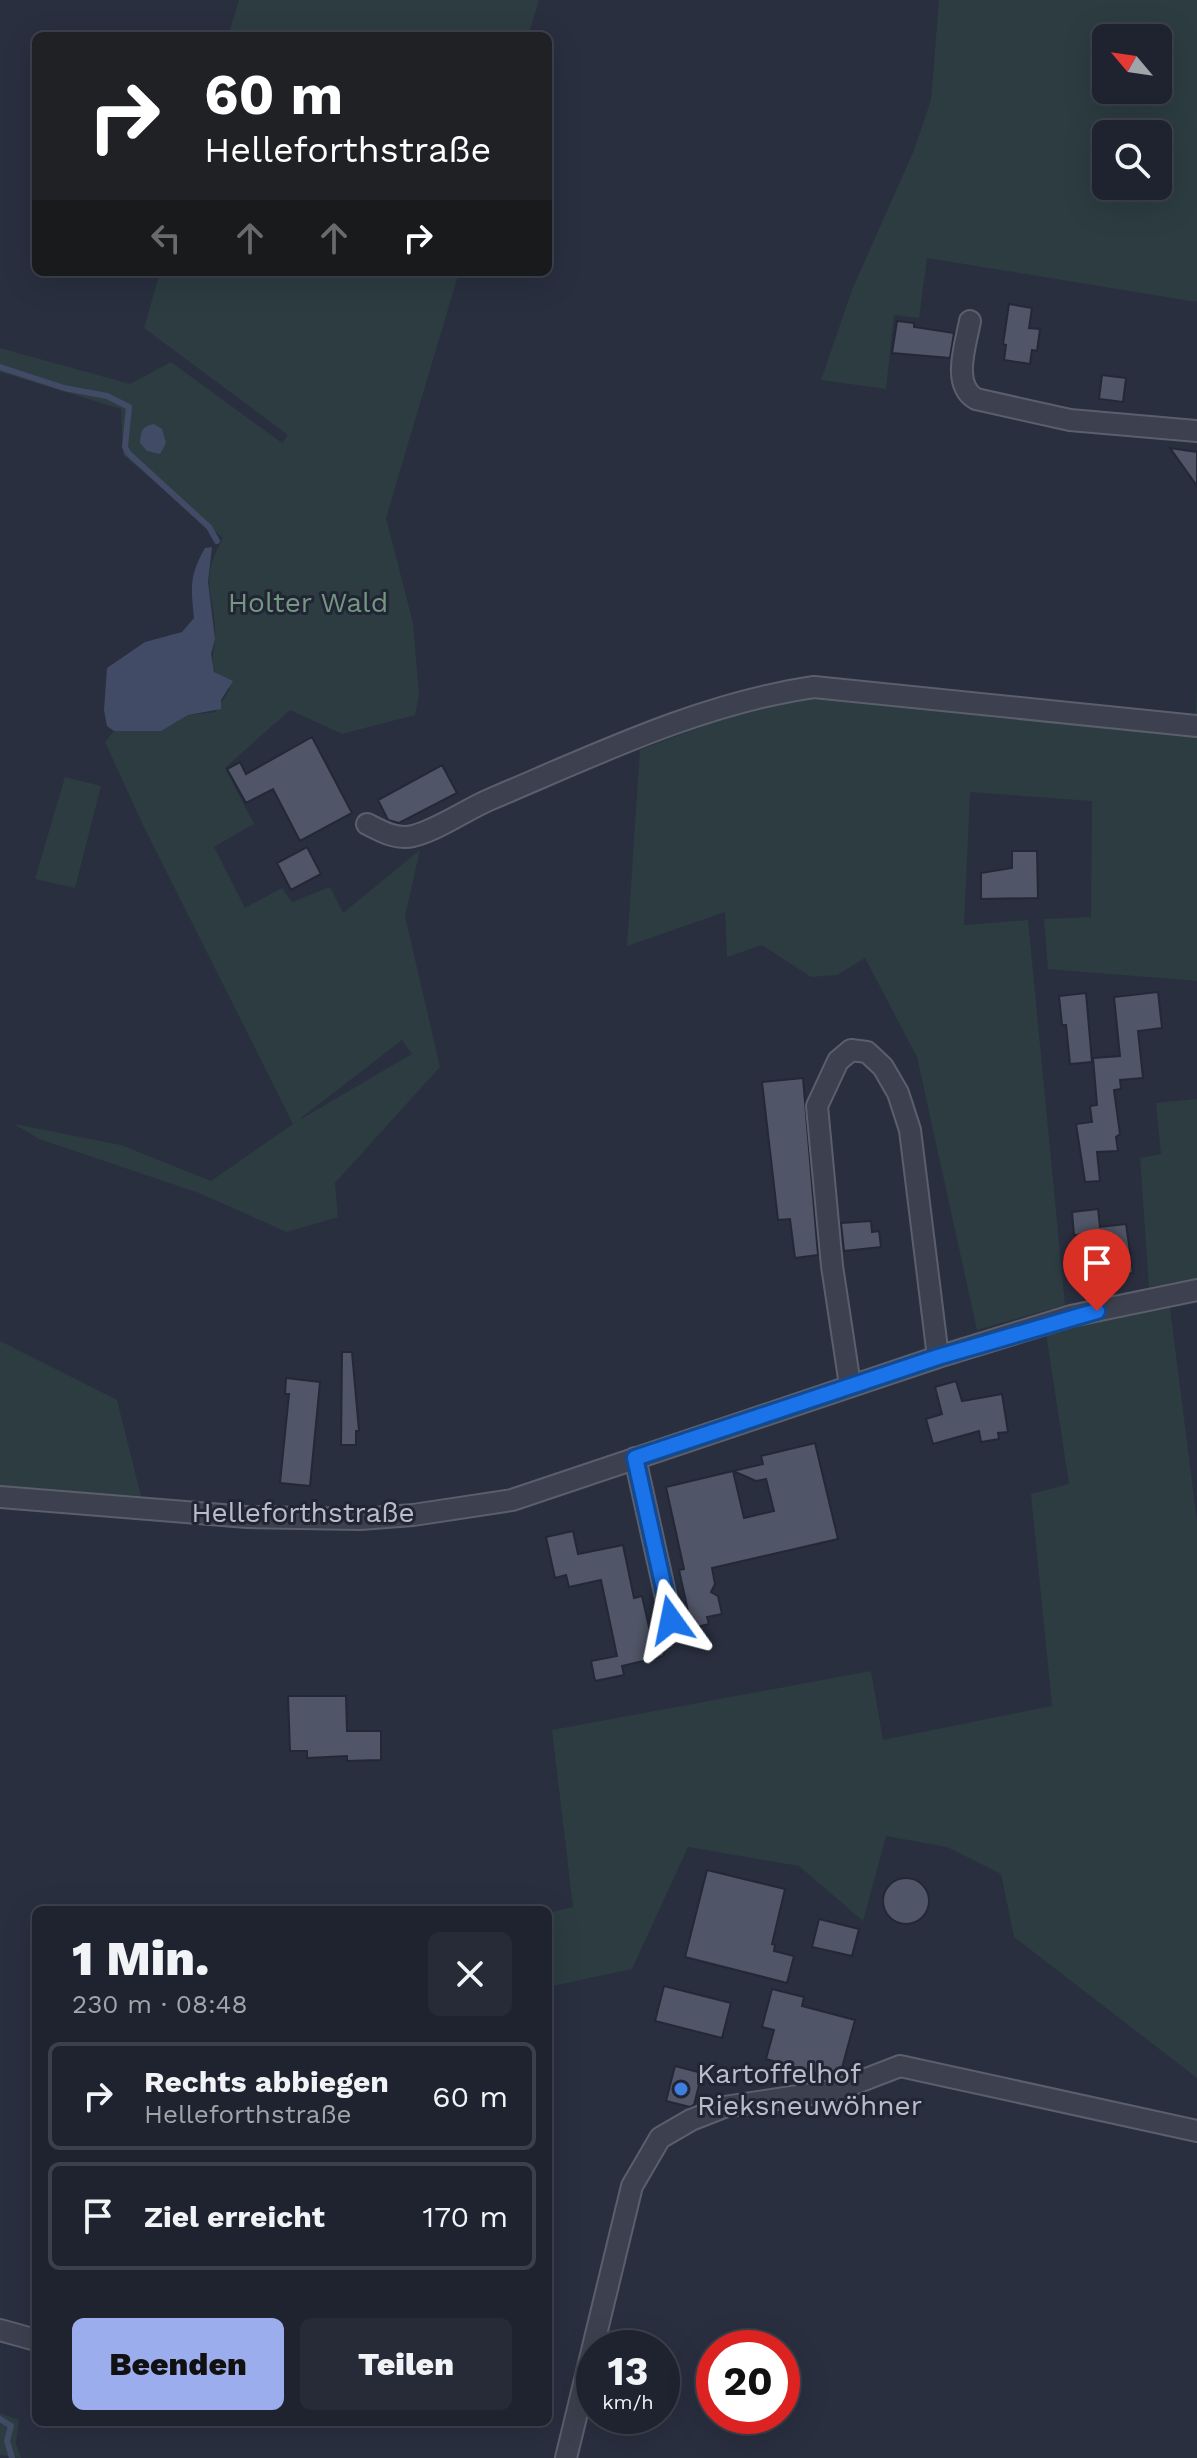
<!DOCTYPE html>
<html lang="de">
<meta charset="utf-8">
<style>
:root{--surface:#1f232f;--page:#272b37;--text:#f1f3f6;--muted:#a1a4aa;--line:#3c404b;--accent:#9baded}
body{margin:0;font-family:"Work Sans",sans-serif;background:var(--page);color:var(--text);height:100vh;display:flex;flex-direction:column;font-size:30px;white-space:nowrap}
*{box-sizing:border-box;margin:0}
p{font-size:26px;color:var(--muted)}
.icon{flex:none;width:44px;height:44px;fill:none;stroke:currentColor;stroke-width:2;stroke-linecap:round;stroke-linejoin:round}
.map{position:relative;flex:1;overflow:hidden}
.panel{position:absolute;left:32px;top:1906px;width:520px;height:520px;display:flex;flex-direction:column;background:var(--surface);border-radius:12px;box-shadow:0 8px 32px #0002,0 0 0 2px var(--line)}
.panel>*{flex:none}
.banner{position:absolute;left:32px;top:32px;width:520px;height:244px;border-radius:12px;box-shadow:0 8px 32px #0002,0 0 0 2px var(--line);background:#202124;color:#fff;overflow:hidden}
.needle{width:52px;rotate:299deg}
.buttons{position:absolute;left:1092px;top:24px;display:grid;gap:16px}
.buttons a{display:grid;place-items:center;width:80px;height:80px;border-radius:12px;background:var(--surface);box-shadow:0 8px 32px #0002,0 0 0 2px var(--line);font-size:40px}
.speed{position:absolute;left:576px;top:2330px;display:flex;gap:16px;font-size:40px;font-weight:700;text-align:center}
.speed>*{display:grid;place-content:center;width:104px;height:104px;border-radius:50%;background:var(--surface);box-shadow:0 8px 32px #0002,0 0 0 2px var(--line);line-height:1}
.speed small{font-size:20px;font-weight:400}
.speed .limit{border:12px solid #d22;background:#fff;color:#111}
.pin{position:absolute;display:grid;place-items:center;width:68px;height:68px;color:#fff;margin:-82px -34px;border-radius:50% 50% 50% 0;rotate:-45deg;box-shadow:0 0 8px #0007}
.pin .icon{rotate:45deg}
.me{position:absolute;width:88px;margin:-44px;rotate:348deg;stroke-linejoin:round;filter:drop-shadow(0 0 6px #0008)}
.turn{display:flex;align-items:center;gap:28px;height:168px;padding:0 40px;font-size:36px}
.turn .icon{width:104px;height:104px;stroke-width:2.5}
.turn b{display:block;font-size:56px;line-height:68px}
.lanes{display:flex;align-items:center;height:76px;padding:0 40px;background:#0003;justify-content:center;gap:40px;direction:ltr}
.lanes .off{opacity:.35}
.round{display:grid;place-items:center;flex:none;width:84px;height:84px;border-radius:12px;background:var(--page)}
.overview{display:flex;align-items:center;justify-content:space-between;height:136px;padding:0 40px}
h1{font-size:48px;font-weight:800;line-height:60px}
.primary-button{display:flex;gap:16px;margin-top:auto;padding:16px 40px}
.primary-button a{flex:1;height:92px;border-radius:12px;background:var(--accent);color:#111;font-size:32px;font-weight:800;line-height:92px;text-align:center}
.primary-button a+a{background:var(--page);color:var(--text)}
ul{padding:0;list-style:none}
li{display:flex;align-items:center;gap:24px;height:108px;margin:0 16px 12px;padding:0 24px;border:4px solid var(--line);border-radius:12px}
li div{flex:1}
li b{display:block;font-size:30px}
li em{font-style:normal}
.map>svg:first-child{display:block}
.green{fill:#2c3c41;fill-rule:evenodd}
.water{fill:#414b66}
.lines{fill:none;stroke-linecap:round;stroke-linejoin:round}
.stream{stroke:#414b66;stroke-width:6}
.building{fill:#505567;stroke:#242836;stroke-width:2}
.minor-casing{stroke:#5b5f6c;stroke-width:24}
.minor{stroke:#3d414f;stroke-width:20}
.route-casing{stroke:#114b97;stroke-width:20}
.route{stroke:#1a73e8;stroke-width:14}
.shop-dot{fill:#3f7fe0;stroke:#222634;stroke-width:3}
.labels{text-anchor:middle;stroke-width:6;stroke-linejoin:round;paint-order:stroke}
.park-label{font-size:28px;fill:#749782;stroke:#222634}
.street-label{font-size:28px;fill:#babdc9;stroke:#222634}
.poi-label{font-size:28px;fill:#babdc9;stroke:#222634;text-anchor:start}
</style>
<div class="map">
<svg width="1197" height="2458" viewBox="0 0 1197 2458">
<rect width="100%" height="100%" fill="#292f3f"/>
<path class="green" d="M 239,0 L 539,0 L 528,36 L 228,36 Z
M 939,0 L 1197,0 L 1197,302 L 927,258 L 919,318 L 894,315 L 886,389 L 821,380 L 852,290 L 914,150 L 931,100 ZM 1106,38 L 1158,38 L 1158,90 L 1106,90 ZM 1106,134 L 1158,134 L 1158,186 L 1106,186 Z
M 160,272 L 459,272 L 386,518 L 413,623 L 419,695 L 415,715 L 342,734 L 290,710 L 225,768 L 254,824 L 214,847 L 245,908 L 282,888 L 292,902 L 330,887 L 343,913 L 420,850 L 405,916 L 440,1067 L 335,1183 L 338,1217 L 287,1232 L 199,1193 L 39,1139 L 14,1124 L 121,1145 L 211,1181 L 293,1124 L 143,825 L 105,742 L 114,731 L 161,731 L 188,715 L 215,712 L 230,689 C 224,683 216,676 214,669 C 210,658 215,649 215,638 C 216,593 197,584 223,538 L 123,455 L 121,409 L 0,372 L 0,348 L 130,384 L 171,362 L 282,443 L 288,435 L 144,328 ZM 402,1040 L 412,1054 L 301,1119 L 301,1118 Z
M 1197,686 L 1197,981 L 1048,969 L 1044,919 L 1091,917 L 1092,801 L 970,792 L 964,925 L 1028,920 L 1065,1305 L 977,1330 L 917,1057 L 865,958 L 837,975 L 811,977 L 762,945 L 727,957 L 725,912 L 627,946 L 640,750 L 768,701 L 814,693 L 1195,731 Z
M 65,777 L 101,786 L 75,888 L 35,879 Z
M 1197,1099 L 1197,1278 L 1149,1287 L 1140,1158 L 1161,1154 L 1156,1103 Z
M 1170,1308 L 1197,1521 L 1197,2078 L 1014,1937 L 1001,1874 L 947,1847 L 886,1836 L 863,1921 L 799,1866 L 688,1847 L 632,1969 L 548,1987 L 548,1913 L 573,1907 L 552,1730 L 871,1671 L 883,1740 L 1052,1706 L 1031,1494 L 1069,1484 L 1046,1333 Z
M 0,1341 L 117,1400 L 141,1496 L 0,1488 Z
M 0,2413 L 19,2420 L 16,2444 L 21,2458 L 0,2455 Z"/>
<path class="water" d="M 154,424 L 162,429 L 166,443 L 160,454 L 147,451 L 140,443 C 141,431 142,426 154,424 Z
M 212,547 L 208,582 L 215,639 L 211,654 L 214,672 L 233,681 L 221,700 L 221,709 L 188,715 L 161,731 L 114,731 L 107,726 L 104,710 L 107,668 L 145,642 L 182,632 L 194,618 C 191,587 189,576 205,548 Z"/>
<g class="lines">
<path class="stream" d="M 0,367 L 64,388 L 107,396 L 129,407 L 125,447 L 128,453 L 209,527 L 217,541
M 0,2419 L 11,2426 L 7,2441 L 12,2458"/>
</g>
<path class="building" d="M 1009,304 L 1032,308 L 1029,328 L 1040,329 L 1037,351 L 1032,350 L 1030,364 L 1004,360 L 1006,345 L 1003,344 Z
M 897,321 L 914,323 L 914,327 L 954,333 L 950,358 L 892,353 Z
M 1102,375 L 1126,378 L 1123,402 L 1099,399 Z
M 1170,448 L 1197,452 L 1197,486 Z
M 312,737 L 352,813 L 300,841 L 273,789 L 246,803 L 227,769 L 240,762 L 246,774 Z
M 442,765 L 457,793 L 399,823 L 388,820 L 378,800 Z
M 307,847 L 321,874 L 291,890 L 277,863 Z
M 1012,851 L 1037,851 L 1038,898 L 981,899 L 981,873 L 1012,868 Z
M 1158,992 L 1162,1028 L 1138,1031 L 1143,1078 L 1120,1080 L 1121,1089 L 1114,1090 L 1120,1134 L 1116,1137 L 1118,1151 L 1097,1152 L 1100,1181 L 1085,1182 L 1076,1124 L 1092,1122 L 1090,1106 L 1097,1105 L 1093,1058 L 1120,1056 L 1114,997 Z
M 1086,993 L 1092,1062 L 1070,1064 L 1066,1025 L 1062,1025 L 1059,996 Z
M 803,1078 L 818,1255 L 795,1258 L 790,1219 L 778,1220 L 762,1082 Z
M 1098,1209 L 1100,1227 L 1126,1224 L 1133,1273 L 1104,1276 L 1095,1234 L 1074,1235 L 1072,1212 Z
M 871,1221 L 872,1232 L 879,1231 L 881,1247 L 844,1251 L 841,1223 Z
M 342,1352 L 352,1352 L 359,1431 L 356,1431 L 356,1445 L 341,1445 Z
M 286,1378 L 320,1382 L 310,1486 L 280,1483 L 289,1394 L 285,1394 Z
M 956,1381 L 962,1401 L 1002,1394 L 1008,1432 L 998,1433 L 999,1439 L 981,1442 L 979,1431 L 933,1444 L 926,1419 L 942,1414 L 935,1387 Z
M 815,1443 L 838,1539 L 712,1568 L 715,1584 L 711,1592 L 718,1596 L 722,1614 L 707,1617 L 709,1624 L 681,1631 L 683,1612 L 688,1611 L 679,1570 L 684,1569 L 666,1487 L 733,1471 L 744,1518 L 774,1511 L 766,1479 L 756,1481 L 733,1471 L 763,1464 L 761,1456 Z
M 573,1531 L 578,1554 L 623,1545 L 634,1598 L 642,1596 L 652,1640 L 660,1638 L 664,1656 L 622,1666 L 624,1675 L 595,1681 L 591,1661 L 617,1656 L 601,1580 L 569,1587 L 566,1575 L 555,1578 L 546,1537 Z
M 288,1696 L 346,1696 L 347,1731 L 381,1731 L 381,1760 L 347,1761 L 347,1756 L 307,1758 L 307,1751 L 290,1751 Z
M 707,1870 L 785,1889 L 772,1944 L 775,1945 L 774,1951 L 794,1956 L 787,1983 L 685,1957 Z
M883 1901a23 23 0 1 1 46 0a23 23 0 1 1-46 0Z
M 819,1919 L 859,1929 L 852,1956 L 812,1947 Z
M 664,1986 L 731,2003 L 722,2038 L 655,2021 Z
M 772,1989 L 804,1997 L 802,2006 L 855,2020 L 840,2075 L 833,2078 L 766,2059 L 774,2030 L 762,2027 Z
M 675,2066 L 702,2073 L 694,2105 L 690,2107 L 666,2101 Z"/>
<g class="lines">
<defs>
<path id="minor" d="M 970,321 C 966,344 951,385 976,399 L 1070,420 L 1197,431
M 367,824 C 381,831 396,840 413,836 C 440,829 465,810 491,799 C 595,755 702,703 814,687 L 1197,726
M 850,1385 L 832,1266 L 817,1106 L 838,1061 L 851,1050 L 867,1052 L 883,1067 L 898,1093 L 910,1130 L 938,1357
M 635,1458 L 671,1620
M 0,1497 L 247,1517 L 360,1519 L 413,1515 L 512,1500 L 938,1357 L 1071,1316 L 1197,1290
M 0,2330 L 36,2340
M 566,2458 L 632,2186 L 660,2138 L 691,2120 L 724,2107 L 838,2090 L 900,2066 L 1197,2131"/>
</defs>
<use href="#minor" class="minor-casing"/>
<use href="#minor" class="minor"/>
</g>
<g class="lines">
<defs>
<path id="route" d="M 671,1620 L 635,1458 L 938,1357 L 1097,1311"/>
</defs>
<use href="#route" class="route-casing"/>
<use href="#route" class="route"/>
</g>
<circle class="shop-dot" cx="681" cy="2089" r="8"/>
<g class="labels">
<g class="park-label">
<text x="308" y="612">Holter Wald</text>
</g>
<g class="street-label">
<text x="303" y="1522">Helleforthstraße</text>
</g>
<g class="poi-label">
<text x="697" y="2083">Kartoffelhof<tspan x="697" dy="32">Rieksneuwöhner</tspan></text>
</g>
</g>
</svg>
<div class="buttons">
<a><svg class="needle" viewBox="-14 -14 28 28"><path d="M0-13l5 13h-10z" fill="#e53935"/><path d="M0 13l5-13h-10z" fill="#a1a4aa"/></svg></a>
<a><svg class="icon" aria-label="search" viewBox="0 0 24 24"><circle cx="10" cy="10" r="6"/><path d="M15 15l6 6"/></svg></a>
</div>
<div class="speed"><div>13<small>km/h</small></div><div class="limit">20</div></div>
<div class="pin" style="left:1097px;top:1311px;background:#d93025"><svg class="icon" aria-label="arrive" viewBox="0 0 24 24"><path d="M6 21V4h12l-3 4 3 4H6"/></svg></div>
<svg class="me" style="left:671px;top:1620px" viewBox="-20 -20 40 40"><path d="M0-17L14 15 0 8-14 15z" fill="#1a73e8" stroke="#fff" stroke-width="4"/></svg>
<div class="banner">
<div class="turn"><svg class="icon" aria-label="right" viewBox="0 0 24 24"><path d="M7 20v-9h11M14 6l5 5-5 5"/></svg><div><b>60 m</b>Helleforthstraße</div></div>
<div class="lanes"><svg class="icon off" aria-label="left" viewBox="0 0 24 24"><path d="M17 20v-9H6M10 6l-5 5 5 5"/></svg><svg class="icon off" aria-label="ahead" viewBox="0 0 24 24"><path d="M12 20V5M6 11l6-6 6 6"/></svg><svg class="icon off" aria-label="ahead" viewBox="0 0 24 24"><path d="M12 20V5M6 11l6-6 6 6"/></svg><svg class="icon" aria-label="right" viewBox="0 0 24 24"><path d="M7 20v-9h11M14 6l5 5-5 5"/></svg></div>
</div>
<section class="panel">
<div class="overview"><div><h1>1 Min.</h1><p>230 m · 08:48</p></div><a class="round"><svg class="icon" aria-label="close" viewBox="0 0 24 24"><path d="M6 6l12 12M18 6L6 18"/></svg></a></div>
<ul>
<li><svg class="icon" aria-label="right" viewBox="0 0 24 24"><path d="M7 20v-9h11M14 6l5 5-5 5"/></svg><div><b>Rechts abbiegen</b><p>Helleforthstraße</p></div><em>60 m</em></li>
<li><svg class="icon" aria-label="arrive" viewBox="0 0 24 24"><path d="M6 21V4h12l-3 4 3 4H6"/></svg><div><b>Ziel erreicht</b></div><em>170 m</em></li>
</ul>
<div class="primary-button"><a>Beenden</a><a>Teilen</a></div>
</section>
</div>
